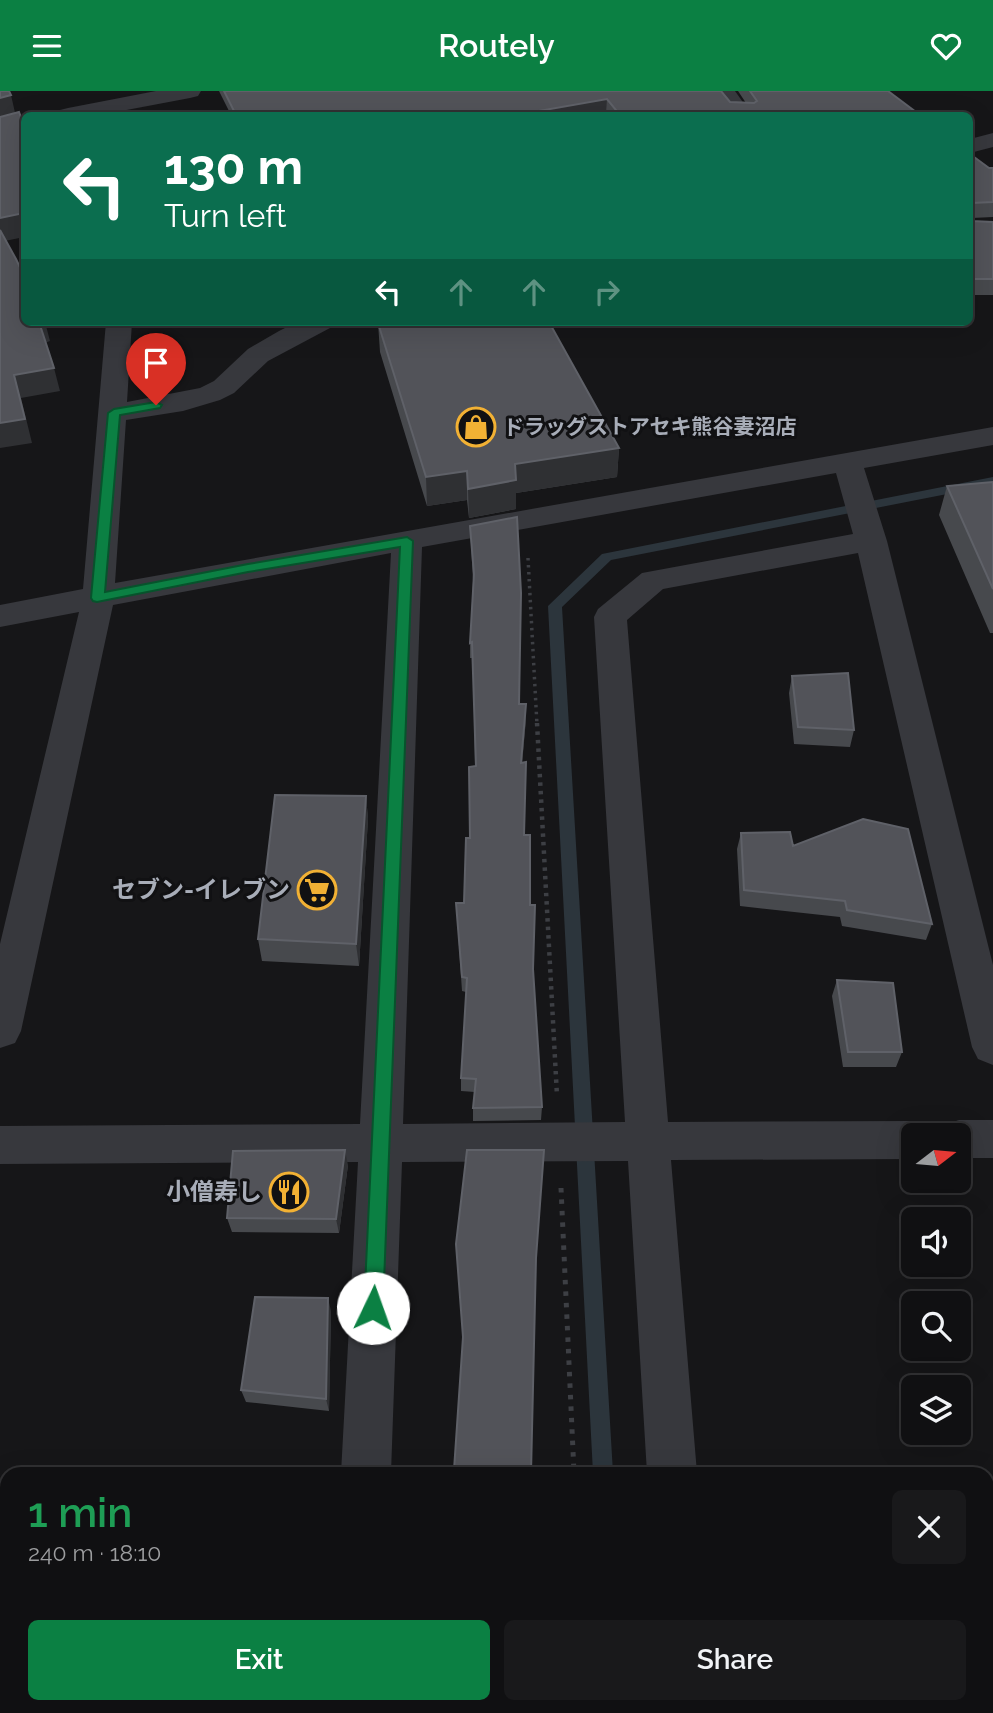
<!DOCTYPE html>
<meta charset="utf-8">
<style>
:root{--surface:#101012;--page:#19191b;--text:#f1f3f6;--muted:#9c9d9f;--line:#303032;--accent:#0b8043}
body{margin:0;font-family:Raleway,"Noto Sans JP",sans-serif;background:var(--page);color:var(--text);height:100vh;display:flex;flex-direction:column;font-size:26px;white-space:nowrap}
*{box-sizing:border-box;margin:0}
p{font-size:23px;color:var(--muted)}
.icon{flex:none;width:38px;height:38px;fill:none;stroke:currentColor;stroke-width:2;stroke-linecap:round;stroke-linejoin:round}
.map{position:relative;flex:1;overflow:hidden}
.details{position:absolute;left:0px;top:1376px;width:994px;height:247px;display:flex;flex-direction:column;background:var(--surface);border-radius:21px 21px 0 0;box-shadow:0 7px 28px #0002,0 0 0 2px var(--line)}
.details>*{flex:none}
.guide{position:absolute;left:21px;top:21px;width:952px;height:214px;border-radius:10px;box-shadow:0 7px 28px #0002,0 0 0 2px var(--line);background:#0b6e4f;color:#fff;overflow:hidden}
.needle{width:46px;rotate:74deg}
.buttons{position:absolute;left:901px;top:1032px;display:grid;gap:14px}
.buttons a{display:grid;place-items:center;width:70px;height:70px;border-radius:10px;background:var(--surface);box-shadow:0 7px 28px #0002,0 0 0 2px var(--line);font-size:35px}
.pin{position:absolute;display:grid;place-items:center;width:60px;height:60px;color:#fff;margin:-72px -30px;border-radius:50% 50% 50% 0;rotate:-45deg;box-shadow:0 0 7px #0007}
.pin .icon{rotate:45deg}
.me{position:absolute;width:77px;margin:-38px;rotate:3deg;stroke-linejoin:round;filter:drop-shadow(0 0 5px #0008)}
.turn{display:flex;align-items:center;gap:24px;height:147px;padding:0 28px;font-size:32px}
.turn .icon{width:91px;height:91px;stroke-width:2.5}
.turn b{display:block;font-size:49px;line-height:60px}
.lanes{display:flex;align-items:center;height:66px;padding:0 28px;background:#0003;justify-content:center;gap:35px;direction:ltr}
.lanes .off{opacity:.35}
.round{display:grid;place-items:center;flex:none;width:74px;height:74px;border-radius:10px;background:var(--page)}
.headline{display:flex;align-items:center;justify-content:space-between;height:119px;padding:0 28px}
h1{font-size:42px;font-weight:600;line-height:52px;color:#1e9e55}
.cta{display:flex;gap:14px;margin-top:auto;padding:14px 28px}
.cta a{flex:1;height:80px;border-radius:10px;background:var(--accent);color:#fff;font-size:28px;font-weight:600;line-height:80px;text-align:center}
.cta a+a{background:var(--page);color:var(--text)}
header{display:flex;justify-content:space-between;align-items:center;height:91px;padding:0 28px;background:var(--accent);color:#fff;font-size:32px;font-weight:600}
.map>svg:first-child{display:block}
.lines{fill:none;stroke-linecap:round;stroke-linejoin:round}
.stream{fill:#2c353c;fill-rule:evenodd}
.path-far2{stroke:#3d3f44;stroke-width:3.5;stroke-dasharray:2.5 4.5;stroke-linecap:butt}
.path-far1{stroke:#3d3f44;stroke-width:4.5;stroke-dasharray:3.5 5;stroke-linecap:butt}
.path{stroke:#3d3f44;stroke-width:5;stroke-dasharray:4.5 7;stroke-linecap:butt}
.minor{fill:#37383d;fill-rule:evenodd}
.wall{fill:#47494d}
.shaded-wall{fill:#2f3033}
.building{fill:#525359;stroke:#5f6168;stroke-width:2}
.route{fill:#0b8043;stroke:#07532c;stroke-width:2}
.labels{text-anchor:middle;stroke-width:6;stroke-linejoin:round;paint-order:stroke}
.far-poi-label{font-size:21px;font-weight:bold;fill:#a8adb8;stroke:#111113;text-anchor:start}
.poi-label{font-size:24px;font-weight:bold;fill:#a8adb8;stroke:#111113;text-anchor:end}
</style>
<header><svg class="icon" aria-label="menu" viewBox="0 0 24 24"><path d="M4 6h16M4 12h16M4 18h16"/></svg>Routely<svg class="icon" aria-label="heart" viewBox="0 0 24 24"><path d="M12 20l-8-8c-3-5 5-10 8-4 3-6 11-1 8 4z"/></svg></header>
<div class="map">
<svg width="993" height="1622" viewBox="0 0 993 1622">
<rect width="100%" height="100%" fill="#161618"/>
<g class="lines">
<path class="stream" d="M 993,386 L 993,394 L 611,469 L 562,516 L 613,1382 L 593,1382 L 548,515 L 602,463 Z
M 605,1615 L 627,1615 L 627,1622 L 605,1622 Z"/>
<path class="path-far2" d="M 528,467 L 537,634"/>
<path class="path-far1" d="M 537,632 L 557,1005"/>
<path class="path" d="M 561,1097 L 574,1382
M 584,1615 L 584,1622"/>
<path class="minor" d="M 156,0 L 201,0 L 198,5 L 190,7 L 100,24 L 57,24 L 60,19 L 68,17 Z
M 712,0 L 735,0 L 752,24 L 730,24 Z
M 993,42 L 993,56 L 970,62 L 970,48 Z
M 106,231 L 132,231 L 127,311 L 200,297 L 214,290 L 248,258 L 279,240 L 297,231 L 333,231 L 330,237 L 268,270 L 234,302 L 220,309 L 183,320 L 126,329 L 115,492 L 993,336 L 993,354 L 864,377 L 887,450 L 993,874 L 993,974 L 978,968 L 972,956 L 858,462 L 663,498 L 627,529 L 668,1031 L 914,1030 L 929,1035 L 934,1045 L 914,1045 L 914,1068 L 671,1069 L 697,1382 L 647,1382 L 628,1070 L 402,1071 L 391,1382 L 341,1382 L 358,1071 L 0,1073 L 0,1035 L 360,1033 L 391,462 L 113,514 L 21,940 L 15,952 L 0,957 L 0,853 L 79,521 L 0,536 L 0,514 L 83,498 ZM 836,382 L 853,443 L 642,482 L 598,518 L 594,526 L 625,1031 L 403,1033 L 422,456 Z
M 959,1029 L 993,1029 L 993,1067 L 959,1067 L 959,1045 L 939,1045 L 944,1034 Z
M 329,1615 L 383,1615 L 383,1622 L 329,1622 Z
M 662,1615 L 716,1615 L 716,1622 L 662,1622 Z"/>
</g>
<path class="wall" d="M 219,0 L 721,0 L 730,11 L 746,12 L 738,0 L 888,0 L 920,24 L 608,24 L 606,22 L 595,24 L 231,24 Z
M 970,63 L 989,77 L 993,77 L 993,126 L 972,127 L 972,130 L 993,131 L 993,204 L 970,204 Z
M 378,232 L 619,357 L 617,386 L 516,402 L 516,418 L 469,427 L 467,409 L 427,415 L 380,261 Z
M 993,391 L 993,542 L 990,542 L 939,424 L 947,395 Z
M 470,435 L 519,613 L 526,628 L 522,671 L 524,744 L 530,814 L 533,878 L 542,1016 L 541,1029 L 473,1030 L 473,1017 L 475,1001 L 461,1000 L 461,987 L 466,901 L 462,900 L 457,826 L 464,812 L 475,675 L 473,567 L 470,567 L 470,552 L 473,490 Z
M 792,585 L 854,639 L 850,656 L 794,653 L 789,602 Z
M 366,705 L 368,728 L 359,875 L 262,870 L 258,848 Z
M 741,742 L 793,755 L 932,833 L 926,849 L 842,835 L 840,826 L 740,815 L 737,758 Z
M 837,889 L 902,961 L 896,976 L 843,976 L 832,905 Z
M 348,1074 L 339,1142 L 232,1141 L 227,1127 Z
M 536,1174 L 531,1382 L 454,1382 L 454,1379 Z
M 331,1220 L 329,1320 L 246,1311 L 241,1299 Z"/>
<path class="shaded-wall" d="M 11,4 L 16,26 L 0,31 L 0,7 Z
M 607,8 L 606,22 L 595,24 L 516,24 Z
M 24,122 L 24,146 L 0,151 L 0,127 Z
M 39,231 L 45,231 L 50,250 L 45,252 Z
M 54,277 L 60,300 L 21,307 L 32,352 L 0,357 L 0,332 L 14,284 Z
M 619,357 L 617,386 L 516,402 L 516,418 L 469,427 L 468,398 L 515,373 Z
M 467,380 L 467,409 L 427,415 L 426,386 Z
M 526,613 L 526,628 L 521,687 L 521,672 Z
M 366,705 L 368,728 L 359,875 L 356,853 Z
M 345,1059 L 348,1074 L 339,1142 L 336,1128 Z
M 328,1207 L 331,1220 L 329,1320 L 326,1308 Z"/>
<path class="building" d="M 0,0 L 9,0 L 11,4 L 0,7 Z
M 224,0 L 721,0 L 730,11 L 754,12 L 757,10 L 750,0 L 888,0 L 920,24 L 620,24 L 607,8 L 516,24 L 236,24 Z
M 19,21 L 24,34 L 24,122 L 0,127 L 0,26 Z
M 970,63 L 989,77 L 993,77 L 993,111 L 972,112 L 972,130 L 993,131 L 993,188 L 970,188 Z
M 0,139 L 16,168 L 24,185 L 24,231 L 39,231 L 54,277 L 14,284 L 25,328 L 0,332 Z
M 389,231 L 549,231 L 619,357 L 515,373 L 516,389 L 468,398 L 467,380 L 426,386 L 378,232 Z
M 993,391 L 993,498 L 947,395 Z
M 517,426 L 521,502 L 519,613 L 526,613 L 521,672 L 526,671 L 524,744 L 530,744 L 530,814 L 535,814 L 533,878 L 542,1016 L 473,1017 L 476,988 L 461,987 L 467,887 L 462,886 L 456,812 L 464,812 L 466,747 L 470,747 L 469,676 L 476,675 L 472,551 L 470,552 L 474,483 L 470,435 Z
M 848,582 L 854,639 L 798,636 L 792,585 Z
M 275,704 L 366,705 L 356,853 L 258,848 Z
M 863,728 L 908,738 L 932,833 L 847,819 L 845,810 L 744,799 L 741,742 L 790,741 L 793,755 Z
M 837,889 L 893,892 L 902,961 L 848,961 Z
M 345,1059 L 336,1128 L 227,1127 L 233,1060 Z
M 467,1059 L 544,1059 L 536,1167 L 531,1382 L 468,1382 L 468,1379 L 454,1379 L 463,1246 L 456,1153 Z
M 255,1206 L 328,1207 L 326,1308 L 241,1299 Z
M 420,1615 L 548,1615 L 548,1622 L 420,1622 Z"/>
<path class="route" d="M 156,311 L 162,314 L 160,317 L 120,324 L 105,501 L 248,473 L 407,446 L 413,450 L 383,1217 L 380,1224 L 373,1226 L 366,1224 L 364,1217 L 400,456 L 248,481 L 97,511 L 93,510 L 91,507 L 108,322 L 114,318 Z"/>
<defs>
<symbol id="shop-ring" viewBox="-11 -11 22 22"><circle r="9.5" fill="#111113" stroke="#f2b134" stroke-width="1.5"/><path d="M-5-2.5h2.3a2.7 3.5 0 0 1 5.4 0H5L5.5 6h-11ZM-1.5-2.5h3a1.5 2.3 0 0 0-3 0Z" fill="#f2b134"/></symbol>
<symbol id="supermarket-ring" viewBox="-11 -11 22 22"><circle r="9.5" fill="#111113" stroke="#f2b134" stroke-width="1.5"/><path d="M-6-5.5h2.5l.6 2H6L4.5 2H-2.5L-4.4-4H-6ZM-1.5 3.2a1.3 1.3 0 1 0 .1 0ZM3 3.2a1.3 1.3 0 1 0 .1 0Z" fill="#f2b134"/></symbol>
<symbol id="restaurant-ring" viewBox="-11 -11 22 22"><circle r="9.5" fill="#111113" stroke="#f2b134" stroke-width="1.5"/><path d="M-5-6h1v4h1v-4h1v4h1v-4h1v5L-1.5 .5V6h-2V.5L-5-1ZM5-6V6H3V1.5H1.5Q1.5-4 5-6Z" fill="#f2b134"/></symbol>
</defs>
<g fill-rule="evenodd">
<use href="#shop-ring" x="454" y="314" width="44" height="44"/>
<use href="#supermarket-ring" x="295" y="777" width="44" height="44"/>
<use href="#restaurant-ring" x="267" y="1079" width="44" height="44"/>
</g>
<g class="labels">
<g class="far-poi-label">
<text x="503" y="343">ドラッグストアセキ熊谷妻沼店</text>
</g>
<g class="poi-label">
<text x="290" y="807">セブン-イレブン</text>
<text x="262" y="1109">小僧寿し</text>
</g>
</g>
</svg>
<div class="buttons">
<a><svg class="needle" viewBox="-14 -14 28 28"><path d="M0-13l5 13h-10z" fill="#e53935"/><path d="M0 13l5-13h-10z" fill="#9c9d9f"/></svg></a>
<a><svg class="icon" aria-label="sound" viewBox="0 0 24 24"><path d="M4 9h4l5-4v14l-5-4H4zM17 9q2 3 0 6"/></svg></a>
<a><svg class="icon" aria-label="search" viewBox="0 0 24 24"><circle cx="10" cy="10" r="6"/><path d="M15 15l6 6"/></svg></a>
<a><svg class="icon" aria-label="layers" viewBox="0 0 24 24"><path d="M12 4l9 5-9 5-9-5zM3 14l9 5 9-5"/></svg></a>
</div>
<div class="pin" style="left:156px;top:314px;background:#d93025"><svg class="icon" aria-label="arrive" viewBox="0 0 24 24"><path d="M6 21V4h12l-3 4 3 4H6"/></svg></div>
<svg class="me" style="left:373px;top:1217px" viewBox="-20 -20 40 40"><circle r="19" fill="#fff"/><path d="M0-13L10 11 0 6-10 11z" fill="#0b8043"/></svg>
<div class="guide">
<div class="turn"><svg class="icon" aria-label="left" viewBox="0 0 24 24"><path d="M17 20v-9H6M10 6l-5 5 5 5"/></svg><div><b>130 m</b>Turn left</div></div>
<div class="lanes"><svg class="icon" aria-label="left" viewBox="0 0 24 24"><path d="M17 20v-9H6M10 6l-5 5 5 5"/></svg><svg class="icon off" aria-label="ahead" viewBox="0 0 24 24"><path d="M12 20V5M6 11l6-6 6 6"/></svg><svg class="icon off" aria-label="ahead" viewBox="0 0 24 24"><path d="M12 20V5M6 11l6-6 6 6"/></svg><svg class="icon off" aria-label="right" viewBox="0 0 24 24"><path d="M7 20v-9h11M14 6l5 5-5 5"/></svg></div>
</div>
<section class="details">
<div class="headline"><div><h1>1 min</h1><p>240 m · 18:10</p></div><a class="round"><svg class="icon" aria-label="close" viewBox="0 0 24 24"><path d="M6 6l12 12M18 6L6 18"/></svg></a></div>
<div class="cta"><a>Exit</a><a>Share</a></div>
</section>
</div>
